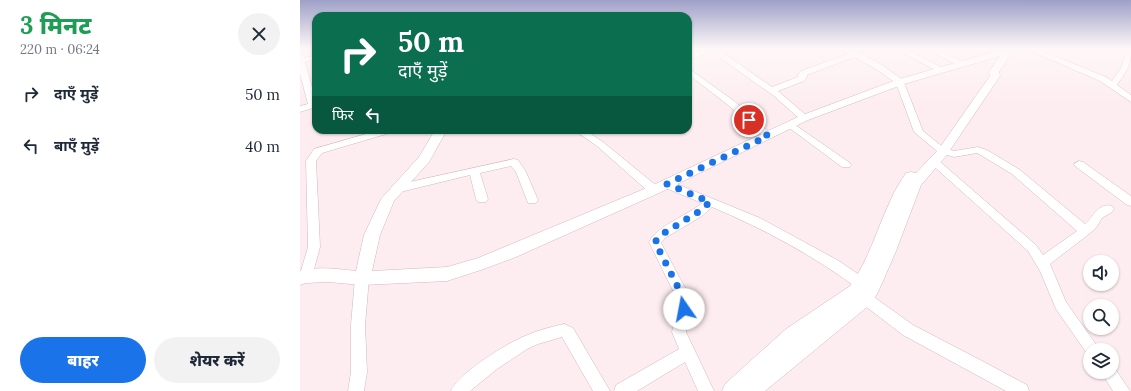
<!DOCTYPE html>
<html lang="hi">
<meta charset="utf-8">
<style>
:root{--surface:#fff;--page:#f2f2f3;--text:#1f2937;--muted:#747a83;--accent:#1a73e8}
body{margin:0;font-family:Lora,"Noto Sans Devanagari",serif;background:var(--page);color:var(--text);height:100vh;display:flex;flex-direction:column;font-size:15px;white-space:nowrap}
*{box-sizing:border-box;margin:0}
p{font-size:13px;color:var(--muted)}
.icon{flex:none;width:22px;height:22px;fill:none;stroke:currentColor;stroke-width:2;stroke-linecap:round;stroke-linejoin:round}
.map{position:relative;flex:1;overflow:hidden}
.drawer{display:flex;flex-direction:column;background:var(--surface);width:300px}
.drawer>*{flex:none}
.banner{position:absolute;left:12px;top:12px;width:380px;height:122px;border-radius:12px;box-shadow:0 1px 3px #0004;background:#0b6e4f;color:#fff;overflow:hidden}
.fabs{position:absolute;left:783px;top:255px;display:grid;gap:8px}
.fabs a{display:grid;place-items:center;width:36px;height:36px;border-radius:50%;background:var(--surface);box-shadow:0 1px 3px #0004;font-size:20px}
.pin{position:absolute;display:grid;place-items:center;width:34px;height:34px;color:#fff;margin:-17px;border:2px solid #fff;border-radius:50%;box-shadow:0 1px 4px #0007}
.me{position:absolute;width:44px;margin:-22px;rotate:348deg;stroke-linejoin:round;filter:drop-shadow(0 0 3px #0008)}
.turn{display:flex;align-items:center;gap:14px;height:84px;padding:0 20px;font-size:18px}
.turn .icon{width:52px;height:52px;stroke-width:2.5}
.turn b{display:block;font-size:28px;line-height:34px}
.then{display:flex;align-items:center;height:38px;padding:0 20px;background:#0003;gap:8px;font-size:15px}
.round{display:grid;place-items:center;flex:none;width:42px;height:42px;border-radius:21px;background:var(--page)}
.headline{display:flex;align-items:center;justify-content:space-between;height:68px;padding:0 20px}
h1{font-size:24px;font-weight:800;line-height:30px;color:#1e9e55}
.cta{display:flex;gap:8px;margin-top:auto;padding:8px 20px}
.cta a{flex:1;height:46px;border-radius:24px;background:var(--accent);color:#fff;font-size:16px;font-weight:800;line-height:46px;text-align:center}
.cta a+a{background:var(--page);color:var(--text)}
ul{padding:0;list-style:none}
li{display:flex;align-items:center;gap:12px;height:52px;padding:0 20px}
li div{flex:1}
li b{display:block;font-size:15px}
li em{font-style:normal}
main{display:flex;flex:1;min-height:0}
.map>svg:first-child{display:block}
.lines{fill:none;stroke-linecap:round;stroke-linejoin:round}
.minor-casing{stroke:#d2b9bf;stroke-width:1}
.tertiary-casing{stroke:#d2b9bf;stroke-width:1}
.minor{fill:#fff;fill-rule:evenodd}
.tertiary{fill:#fff;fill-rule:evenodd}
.route{stroke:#1a73e8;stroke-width:7;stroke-dasharray:0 12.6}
</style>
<main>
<section class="drawer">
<div class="headline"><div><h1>3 मिनट</h1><p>220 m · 06:24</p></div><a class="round"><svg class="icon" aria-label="close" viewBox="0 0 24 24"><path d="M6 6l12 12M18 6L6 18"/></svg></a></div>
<ul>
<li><svg class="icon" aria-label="right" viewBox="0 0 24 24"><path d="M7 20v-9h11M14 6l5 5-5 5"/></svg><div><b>दाएँ मुड़ें</b></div><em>50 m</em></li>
<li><svg class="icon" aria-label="left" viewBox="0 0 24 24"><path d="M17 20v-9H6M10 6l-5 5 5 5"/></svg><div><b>बाएँ मुड़ें</b></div><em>40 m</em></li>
</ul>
<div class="cta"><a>बाहर</a><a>शेयर करें</a></div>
</section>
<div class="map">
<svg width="831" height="391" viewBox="0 0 831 391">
<rect width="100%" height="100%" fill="#fdedf0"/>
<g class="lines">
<defs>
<path id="minor" d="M 409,48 L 420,48 L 419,50 L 472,87 L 498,77 L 498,74 L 501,71 L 548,54 L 537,48 L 547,48 L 558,52 L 579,63 L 603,80 L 623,131 L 644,148 L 654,151 L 678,147 L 687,150 L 720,170 L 785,224 C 793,218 798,202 812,206 L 814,209 L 812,212 L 802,218 L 796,228 L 789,234 L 750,264 L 766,302 L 800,350 L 790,350 L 790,356 L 788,355 L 756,309 L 740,271 L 728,251 L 629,162 L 634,159 L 638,160 L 736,245 L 743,255 L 777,231 L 712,174 L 679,154 L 677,153 L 654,157 L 638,152 L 614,132 L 596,83 L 573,67 L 554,57 L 507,75 L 507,77 L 504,81 L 478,91 L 507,116 L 509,118 L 504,121 L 501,120 L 474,96 L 412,52 L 388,60 L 388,55 Z
M 594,48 L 604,48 L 646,70 L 642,72 L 639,72 Z
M 625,48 L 635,48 L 666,64 L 665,66 L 659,66 Z
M 724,48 L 735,48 L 806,77 L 812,81 L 821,68 L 827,51 L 831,49 C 831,67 827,70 817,85 L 831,95 L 831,102 L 800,81 Z
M 0,54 L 3,54 L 4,58 L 16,55 L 16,59 L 5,62 L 16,101 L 16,107 L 0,112 L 0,106 L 8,104 L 0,74 Z
M 388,68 L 434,101 L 471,134 L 473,136 L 471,138 L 465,138 L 428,105 L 388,74 Z
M 491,122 L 550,163 L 551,165 L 550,167 L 542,167 L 488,127 L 486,125 Z
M 80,130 L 95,130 L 93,132 L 22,153 L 16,161 L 20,247 L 11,280 L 6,281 L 1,280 L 0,274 L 8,247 L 6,161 L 14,149 Z
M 274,130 L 285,130 L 303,142 L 358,187 L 359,190 L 358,193 L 350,193 L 297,146 Z
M 214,159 L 218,160 L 226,172 L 238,200 L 236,203 L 228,203 L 216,172 L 211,166 L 180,173 L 188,199 L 186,202 L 178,202 L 176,199 L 170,175 L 96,193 L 92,192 L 91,189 L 92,186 L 96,185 Z
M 779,161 L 783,162 L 831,196 L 831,206 L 827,205 L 775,166 L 774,164 Z
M 367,180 L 460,218 L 539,261 L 571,283 L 573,287 L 571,291 L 567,292 L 613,325 L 686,363 L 727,385 L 729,391 L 706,391 L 603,335 L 556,299 L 554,295 L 556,291 L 560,290 C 514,256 464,229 412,207 L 402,216 L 365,238 L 361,243 L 391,299 L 391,309 L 386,332 L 414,391 L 398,391 L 385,362 L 337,391 L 314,391 L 316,385 L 379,349 L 372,332 L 377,309 L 377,299 L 349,242 C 358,225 387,216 402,203 L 363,187 L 362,184 L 363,181 Z
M 62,273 L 67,274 L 69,278 L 65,325 L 67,372 L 64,391 L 48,391 L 51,372 L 51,325 L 55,278 L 57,274 Z
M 264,324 L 273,328 L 310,391 L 293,391 L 262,337 L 238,344 L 227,349 L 197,369 L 170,391 L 151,391 C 158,374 207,343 225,336 C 238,330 251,327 264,324 Z
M 812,366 L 814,367 L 830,391 L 813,391 L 801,372 L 812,372 Z"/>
<path id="tertiary" d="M 708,48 L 724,48 L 722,50 L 711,53 L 699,72 L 700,76 L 646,156 L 621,185 L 596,251 L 579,290 L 572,303 L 465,391 L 422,391 L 425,384 L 486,329 L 550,286 C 569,260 578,226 592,197 C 596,188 601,181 606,173 L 611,172 L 616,173 L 638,150 L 690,76 L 689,72 L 700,56 L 604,84 L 508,120 L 359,193 L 216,257 L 181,270 L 147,281 L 62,285 L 28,282 L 6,283 L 0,285 L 0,271 C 17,266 38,269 56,271 L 64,235 L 81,199 L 119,157 L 135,130 L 147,130 L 129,162 L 94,201 L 80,235 L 72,271 L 147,267 L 178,258 L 349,187 L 500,116 L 596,80 Z"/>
</defs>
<use href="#minor" class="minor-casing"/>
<use href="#tertiary" class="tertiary-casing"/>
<use href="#minor" class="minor"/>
<use href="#tertiary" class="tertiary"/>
</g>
<linearGradient id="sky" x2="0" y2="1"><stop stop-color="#9ea0c8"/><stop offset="0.47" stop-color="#fef7f8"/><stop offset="1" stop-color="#fef7f8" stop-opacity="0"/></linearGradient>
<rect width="831" height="103" fill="url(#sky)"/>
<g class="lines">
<path class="route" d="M 384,309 L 384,299 L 355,242 L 361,235 L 398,212 L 410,202 L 367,184 L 468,136 L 449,120"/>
</g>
</svg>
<div class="fabs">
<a><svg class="icon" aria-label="sound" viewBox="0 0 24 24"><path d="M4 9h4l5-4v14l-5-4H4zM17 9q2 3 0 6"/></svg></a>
<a><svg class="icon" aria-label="search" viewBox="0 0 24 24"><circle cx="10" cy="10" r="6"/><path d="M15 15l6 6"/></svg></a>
<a><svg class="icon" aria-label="layers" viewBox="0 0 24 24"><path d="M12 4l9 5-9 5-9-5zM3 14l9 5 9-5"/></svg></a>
</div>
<div class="pin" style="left:449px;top:120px;background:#d93025"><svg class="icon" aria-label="arrive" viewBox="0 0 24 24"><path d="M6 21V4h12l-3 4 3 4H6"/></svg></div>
<svg class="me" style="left:384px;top:309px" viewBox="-20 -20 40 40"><circle r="19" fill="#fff"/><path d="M0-13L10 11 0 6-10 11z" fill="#1a73e8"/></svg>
<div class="banner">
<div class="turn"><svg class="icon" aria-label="right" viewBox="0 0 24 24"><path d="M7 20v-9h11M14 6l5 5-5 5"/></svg><div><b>50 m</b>दाएँ मुड़ें</div></div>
<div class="then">फिर<svg class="icon" aria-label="left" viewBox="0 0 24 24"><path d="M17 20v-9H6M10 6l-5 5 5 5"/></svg></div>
</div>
</div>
</main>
